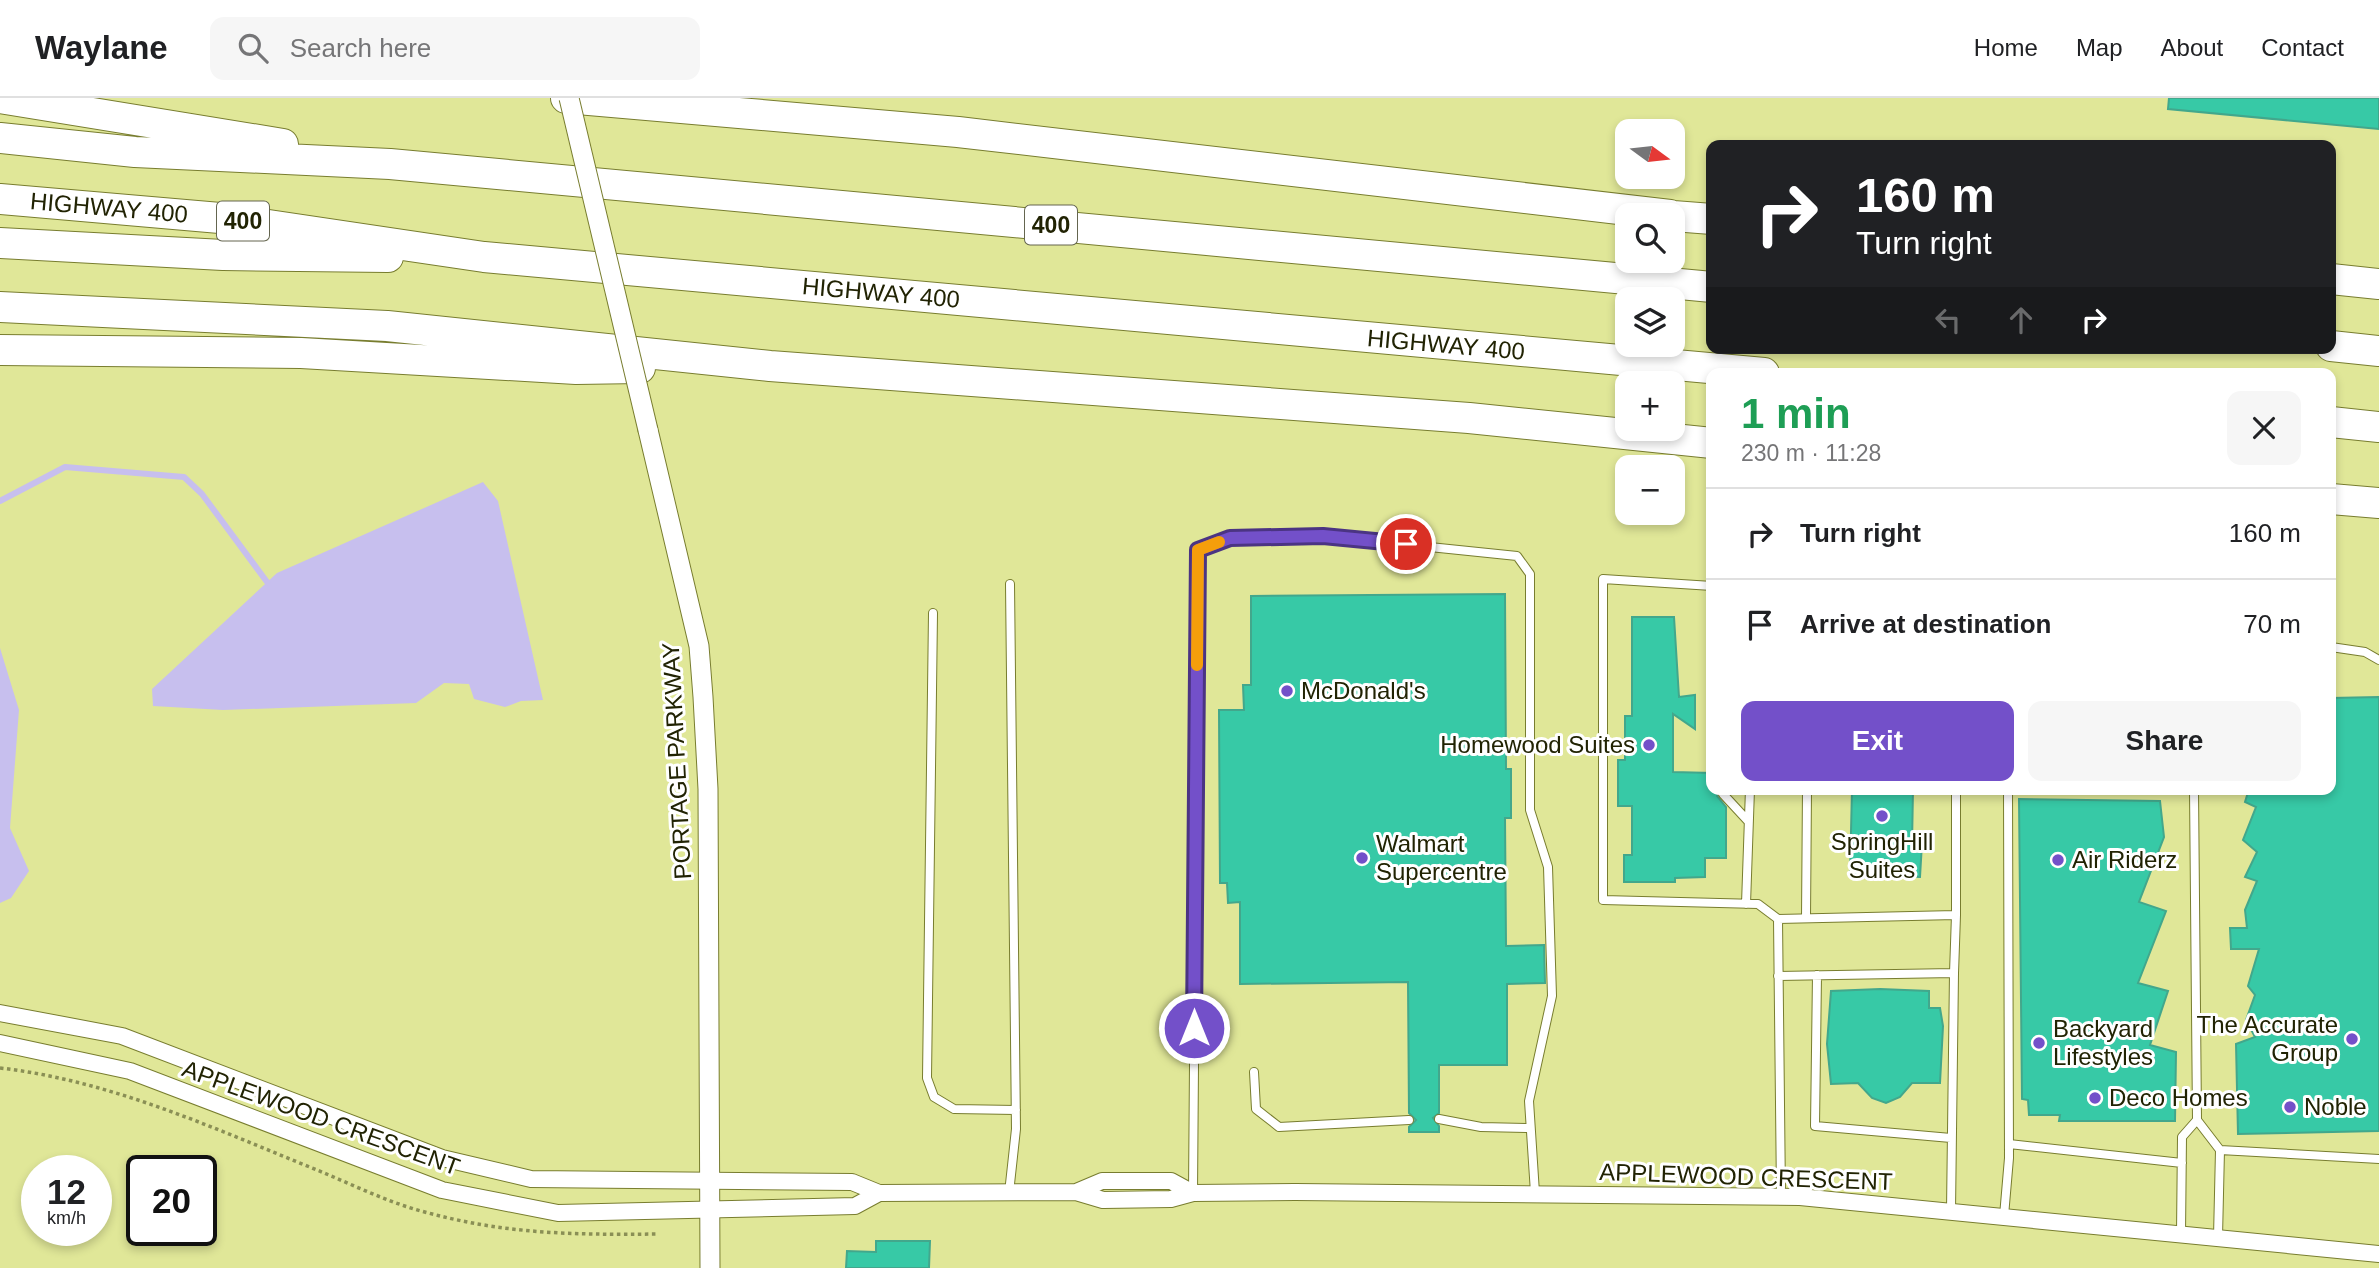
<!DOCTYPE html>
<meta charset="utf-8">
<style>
:root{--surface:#fff;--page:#f6f6f6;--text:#202124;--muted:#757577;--line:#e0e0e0;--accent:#7350c9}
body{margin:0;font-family:Helvetica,sans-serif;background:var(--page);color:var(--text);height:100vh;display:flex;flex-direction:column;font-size:26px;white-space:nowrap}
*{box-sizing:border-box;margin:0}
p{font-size:23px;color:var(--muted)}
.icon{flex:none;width:38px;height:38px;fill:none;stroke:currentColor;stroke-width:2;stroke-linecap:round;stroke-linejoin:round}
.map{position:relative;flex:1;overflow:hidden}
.side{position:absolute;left:1706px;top:270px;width:630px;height:427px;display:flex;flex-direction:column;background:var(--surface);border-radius:14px;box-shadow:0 4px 10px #0003}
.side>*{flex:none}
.banner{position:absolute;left:1706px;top:42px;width:630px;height:214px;border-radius:14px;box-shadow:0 4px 10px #0003;background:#202124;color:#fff;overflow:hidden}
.needle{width:46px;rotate:105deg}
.buttons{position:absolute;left:1615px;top:21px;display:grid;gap:14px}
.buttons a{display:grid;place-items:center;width:70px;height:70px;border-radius:14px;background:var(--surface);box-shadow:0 4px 10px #0003;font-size:35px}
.speed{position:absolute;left:21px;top:1057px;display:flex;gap:14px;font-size:35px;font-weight:700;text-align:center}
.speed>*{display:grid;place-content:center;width:91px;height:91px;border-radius:50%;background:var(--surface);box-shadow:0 4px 10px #0003;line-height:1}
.speed small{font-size:18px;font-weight:400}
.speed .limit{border:4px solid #111;border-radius:10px;background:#fff;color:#111}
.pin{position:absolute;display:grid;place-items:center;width:60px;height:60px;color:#fff;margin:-30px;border:4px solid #fff;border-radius:50%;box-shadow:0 2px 7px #0007}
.me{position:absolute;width:77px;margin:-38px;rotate:0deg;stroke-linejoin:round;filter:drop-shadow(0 0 5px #0008)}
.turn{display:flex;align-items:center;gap:24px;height:147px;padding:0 35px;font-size:32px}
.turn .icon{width:91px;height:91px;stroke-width:2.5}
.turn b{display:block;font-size:49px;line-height:60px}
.lanes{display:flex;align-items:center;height:66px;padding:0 35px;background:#0003;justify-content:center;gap:35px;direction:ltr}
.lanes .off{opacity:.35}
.round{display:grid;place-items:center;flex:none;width:74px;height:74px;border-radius:14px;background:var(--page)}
.overview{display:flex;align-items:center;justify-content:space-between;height:119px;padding:0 35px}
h1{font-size:42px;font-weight:800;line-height:52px;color:#1e9e55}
.action{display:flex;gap:14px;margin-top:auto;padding:14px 35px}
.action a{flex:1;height:80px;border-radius:14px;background:var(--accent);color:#fff;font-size:28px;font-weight:800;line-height:80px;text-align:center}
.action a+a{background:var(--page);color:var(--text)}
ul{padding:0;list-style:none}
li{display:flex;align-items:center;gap:21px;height:91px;padding:0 35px;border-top:2px solid var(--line)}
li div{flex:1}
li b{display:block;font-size:26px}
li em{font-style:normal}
header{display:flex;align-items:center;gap:42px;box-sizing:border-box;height:98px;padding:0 35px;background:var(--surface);border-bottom:2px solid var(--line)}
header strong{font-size:33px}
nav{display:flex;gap:38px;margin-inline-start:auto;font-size:24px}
.search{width:490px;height:63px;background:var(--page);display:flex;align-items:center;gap:18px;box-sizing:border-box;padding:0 24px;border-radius:14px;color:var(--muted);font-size:26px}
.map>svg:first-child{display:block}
.water{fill:#c7bfee}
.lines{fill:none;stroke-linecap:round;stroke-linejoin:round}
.stream{stroke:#c7bfee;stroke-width:6}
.building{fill:#37c9a6;stroke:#42a78c;stroke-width:2}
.service-casing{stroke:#787d2f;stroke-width:10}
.minor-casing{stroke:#787d2f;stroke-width:18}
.tertiary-casing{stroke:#787d2f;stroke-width:21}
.motorway-casing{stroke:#787d2f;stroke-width:32}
.path{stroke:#8a8f55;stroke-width:3.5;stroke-dasharray:3.5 3.5;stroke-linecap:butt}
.service{stroke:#fff;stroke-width:8}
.minor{stroke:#fff;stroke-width:16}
.tertiary{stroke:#fff;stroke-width:19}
.motorway{stroke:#fff;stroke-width:30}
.tertiary-bridge-casing{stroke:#787d2f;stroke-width:21;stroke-linecap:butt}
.tertiary-bridge{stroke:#fff;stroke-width:19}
.route-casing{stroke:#4b3483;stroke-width:18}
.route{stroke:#7350c9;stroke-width:12}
.slow{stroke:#f59e0b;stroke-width:12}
.poi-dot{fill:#7350c9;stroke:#fff;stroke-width:2.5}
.labels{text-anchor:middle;stroke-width:6;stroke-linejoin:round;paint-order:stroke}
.shield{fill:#fff;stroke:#64654f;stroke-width:2}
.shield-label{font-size:23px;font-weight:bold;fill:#212303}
.street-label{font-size:24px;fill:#212303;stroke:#fff}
.poi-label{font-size:24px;fill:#212303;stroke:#fff;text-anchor:start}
</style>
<header>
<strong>Waylane</strong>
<div class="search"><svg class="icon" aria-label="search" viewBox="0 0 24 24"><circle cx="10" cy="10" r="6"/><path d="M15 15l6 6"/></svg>Search here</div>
<nav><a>Home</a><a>Map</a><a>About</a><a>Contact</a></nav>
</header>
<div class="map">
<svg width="2379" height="1170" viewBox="0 0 2379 1170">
<rect width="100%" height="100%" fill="#e0e798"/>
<path class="water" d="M 483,384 L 498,403 L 543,602 L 521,603 L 505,609 L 474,601 L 469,586 L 444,585 L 416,605 L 223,612 L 153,608 L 152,591 L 277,475 Z
M 0,550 L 19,612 L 10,730 L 29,773 L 11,800 L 0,805 Z"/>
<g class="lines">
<path class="stream" d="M 0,403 L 65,369 L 184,379 L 202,396 L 267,484"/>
</g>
<path class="building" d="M 2169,0 L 2379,0 L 2379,31 L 2168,11 Z
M 1505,496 L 1506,671 L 1511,671 L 1511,720 L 1505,720 L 1506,848 L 1544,847 L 1545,885 L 1507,886 L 1507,967 L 1439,967 L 1439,1015 L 1433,1020 L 1439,1028 L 1439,1034 L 1409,1034 L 1409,1029 L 1416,1022 L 1409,1015 L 1408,884 L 1240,886 L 1240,804 L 1228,805 L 1227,785 L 1220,785 L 1219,612 L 1244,612 L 1243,587 L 1251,587 L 1251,498 Z
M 1632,519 L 1674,519 L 1679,599 L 1695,597 L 1695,631 L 1673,616 L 1673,674 L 1712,675 L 1712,691 L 1719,691 L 1717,698 L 1726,709 L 1726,760 L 1705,760 L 1705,779 L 1675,780 L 1675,784 L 1624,784 L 1624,757 L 1632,757 L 1632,708 L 1618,708 L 1618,662 L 1625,662 L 1625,618 L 1632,618 Z
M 2379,599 L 2379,1033 L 2238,1036 L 2236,946 L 2255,939 L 2246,922 L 2255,897 L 2248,888 L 2259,851 L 2231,851 L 2230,830 L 2247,830 L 2245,812 L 2257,783 L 2245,779 L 2257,754 L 2243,742 L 2256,709 L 2245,704 L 2249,691 L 2331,691 L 2331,600 Z
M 1852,691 L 1913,691 L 1912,748 L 1922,745 L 1920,779 L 1850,777 Z
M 2019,701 L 2160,703 L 2164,739 L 2139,804 L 2166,813 L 2138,885 L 2168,893 L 2150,947 L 2176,954 L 2175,1023 L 2059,1023 L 2060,1017 L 2029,1017 L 2028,1002 L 2022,1001 Z
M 1880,891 L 1929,893 L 1929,910 L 1940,910 L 1943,928 L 1940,985 L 1912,985 L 1900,999 L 1886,1005 L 1872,1000 L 1858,985 L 1831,986 L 1827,946 L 1831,893 Z
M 876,1143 L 930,1143 L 929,1170 L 846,1170 L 847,1153 L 876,1154 Z"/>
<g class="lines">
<defs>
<path id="service" d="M 1712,488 L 1603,481 L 1603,802 L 1758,806 L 1778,821 L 1956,817 L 1956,691
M 933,515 L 927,980 L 934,999 L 954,1011 L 1016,1012
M 2331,549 L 2365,554 L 2379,562
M 1723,696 L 1748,723
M 1746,806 L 1750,691
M 1806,820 L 1807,691
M 1778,821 L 1781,1098
M 1954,875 L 1956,817
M 1817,877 L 1815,1028 L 1951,1040
M 1778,878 L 1954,875 L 1951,1113
M 1254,974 L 1256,1011 L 1279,1029 L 1409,1022
M 1439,1021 L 1481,1029 L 1530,1030
M 2197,1022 L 2220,1052
M 2009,1046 L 2182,1065
M 1009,1095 L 1016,1031 L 1010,486
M 1193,1095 L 1198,451 L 1231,440 L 1323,438 L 1517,458 L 1530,476 L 1530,712 L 1548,769 L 1552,898 L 1529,1003 L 1535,1095
M 2004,1118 L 2009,1060 L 2008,691
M 2181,1135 L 2182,1039 L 2197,1022 L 2194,691
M 2218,1139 L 2220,1052 L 2379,1061"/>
<path id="minor" d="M 0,915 L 122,938 L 442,1060 L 531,1081 L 852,1084 L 879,1095 L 1076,1094 L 1103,1102 L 1171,1101 L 1193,1095 L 1295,1094 L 1800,1099 L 2379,1156
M 0,945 L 130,973 L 442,1092 L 558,1115 L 855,1108 L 879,1095
M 1076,1094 L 1102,1083 L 1171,1083 L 1193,1095"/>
<path id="tertiary" d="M 648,332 L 699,548 L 703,599 L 708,691 L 710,1170"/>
<path id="motorway" d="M 0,0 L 283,46
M 566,0 L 958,34 L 1670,117
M 0,40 L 135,54 L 390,66 L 1712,189
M 0,101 L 220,120 L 484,159 L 1764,275
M 1673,118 L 1712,121
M 0,145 L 223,157 L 388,159
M 2331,181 L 2379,186
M 0,209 L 387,228 L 770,268 L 1469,320 L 1712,345
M 2331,248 L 2379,253
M 0,252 L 301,255 L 576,271 L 640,270
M 2331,324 L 2379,329
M 2331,401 L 2379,405"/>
</defs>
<use href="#service" class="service-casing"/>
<use href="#minor" class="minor-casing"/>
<use href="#tertiary" class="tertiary-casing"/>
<use href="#motorway" class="motorway-casing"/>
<path class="path" d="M 0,970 C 112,983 213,1030 317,1072 C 351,1086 385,1103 421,1113 C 503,1136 572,1137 657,1136"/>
<use href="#service" class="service"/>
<use href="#minor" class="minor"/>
<use href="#tertiary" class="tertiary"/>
<use href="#motorway" class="motorway"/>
<defs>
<path id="tertiary-bridge" d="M 569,0 L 648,332"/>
</defs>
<use href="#tertiary-bridge" class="tertiary-bridge-casing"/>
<use href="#tertiary-bridge" class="tertiary-bridge"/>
</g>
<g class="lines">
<defs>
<path id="route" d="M 1194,930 L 1198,452 L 1230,440 L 1323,438 L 1406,446"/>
</defs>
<use href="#route" class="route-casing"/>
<use href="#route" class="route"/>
<path class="slow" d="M 1197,567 L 1198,452 L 1219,444"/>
</g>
<g class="poi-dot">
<circle cx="1287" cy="593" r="7"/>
<circle cx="1649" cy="647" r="7"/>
<circle cx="1882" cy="718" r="7"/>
<circle cx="1362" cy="760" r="7"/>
<circle cx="2058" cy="762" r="7"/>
<circle cx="2352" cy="941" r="7"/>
<circle cx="2039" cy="945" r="7"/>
<circle cx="2095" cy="1000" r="7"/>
<circle cx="2290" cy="1009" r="7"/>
</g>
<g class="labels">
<g class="shield">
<rect x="217" y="103.5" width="52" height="39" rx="5"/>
<rect x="1025" y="107.5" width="52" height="39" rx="5"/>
</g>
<g class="shield-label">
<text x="243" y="131">400</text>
<text x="1051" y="135">400</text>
</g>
<g class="street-label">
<text transform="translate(109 110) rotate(5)" y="8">HIGHWAY 400</text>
<text transform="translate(881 195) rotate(5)" y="8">HIGHWAY 400</text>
<text transform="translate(1446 247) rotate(5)" y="8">HIGHWAY 400</text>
<text transform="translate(677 663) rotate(-93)" y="8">PORTAGE PARKWAY</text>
<text transform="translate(321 1020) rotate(20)" y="8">APPLEWOOD CRESCENT</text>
<text transform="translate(1746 1079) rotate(2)" y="8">APPLEWOOD CRESCENT</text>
</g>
<g class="poi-label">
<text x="1301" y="601">McDonald's</text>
<text x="1635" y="655" text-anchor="end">Homewood Suites</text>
<text x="1882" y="752" text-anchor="middle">SpringHill<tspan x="1882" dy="28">Suites</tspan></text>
<text x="1376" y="754">Walmart<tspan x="1376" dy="28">Supercentre</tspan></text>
<text x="2072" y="770">Air Riderz</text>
<text x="2338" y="935" text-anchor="end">The Accurate<tspan x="2338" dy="28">Group</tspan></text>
<text x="2053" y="939">Backyard<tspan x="2053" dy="28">Lifestyles</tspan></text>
<text x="2109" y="1008">Deco Homes</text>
<text x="2304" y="1017">Noble</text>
</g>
</g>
</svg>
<div class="buttons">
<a><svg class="needle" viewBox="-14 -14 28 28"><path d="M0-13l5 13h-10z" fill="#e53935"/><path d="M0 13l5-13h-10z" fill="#757577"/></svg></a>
<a><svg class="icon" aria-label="search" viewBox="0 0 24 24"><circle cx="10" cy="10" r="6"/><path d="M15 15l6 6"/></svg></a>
<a><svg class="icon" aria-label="layers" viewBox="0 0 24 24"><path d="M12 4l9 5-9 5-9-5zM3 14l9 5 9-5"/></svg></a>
<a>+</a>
<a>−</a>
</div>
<div class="speed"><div>12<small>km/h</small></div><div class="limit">20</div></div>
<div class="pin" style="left:1406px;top:446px;background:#d93025"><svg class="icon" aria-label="arrive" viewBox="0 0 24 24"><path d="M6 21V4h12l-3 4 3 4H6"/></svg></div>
<svg class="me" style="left:1194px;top:930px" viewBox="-20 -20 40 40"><circle r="17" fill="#7350c9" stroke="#fff" stroke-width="3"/><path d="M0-11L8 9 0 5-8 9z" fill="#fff"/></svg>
<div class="banner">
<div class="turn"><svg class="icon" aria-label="right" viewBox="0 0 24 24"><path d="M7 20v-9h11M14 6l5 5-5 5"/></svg><div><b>160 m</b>Turn right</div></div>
<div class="lanes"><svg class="icon off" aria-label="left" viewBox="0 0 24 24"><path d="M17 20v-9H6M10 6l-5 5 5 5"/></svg><svg class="icon off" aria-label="ahead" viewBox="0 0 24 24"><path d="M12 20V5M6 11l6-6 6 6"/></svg><svg class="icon" aria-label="right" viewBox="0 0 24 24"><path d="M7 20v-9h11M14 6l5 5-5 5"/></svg></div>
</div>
<section class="side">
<div class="overview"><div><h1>1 min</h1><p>230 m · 11:28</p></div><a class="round"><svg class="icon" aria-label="close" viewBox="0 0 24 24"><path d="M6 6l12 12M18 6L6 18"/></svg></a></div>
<ul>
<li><svg class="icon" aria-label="right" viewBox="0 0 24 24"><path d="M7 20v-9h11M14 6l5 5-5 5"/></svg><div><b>Turn right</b></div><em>160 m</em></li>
<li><svg class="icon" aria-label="arrive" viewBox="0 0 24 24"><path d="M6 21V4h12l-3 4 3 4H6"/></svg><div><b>Arrive at destination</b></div><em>70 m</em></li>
</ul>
<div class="action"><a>Exit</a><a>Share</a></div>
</section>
</div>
